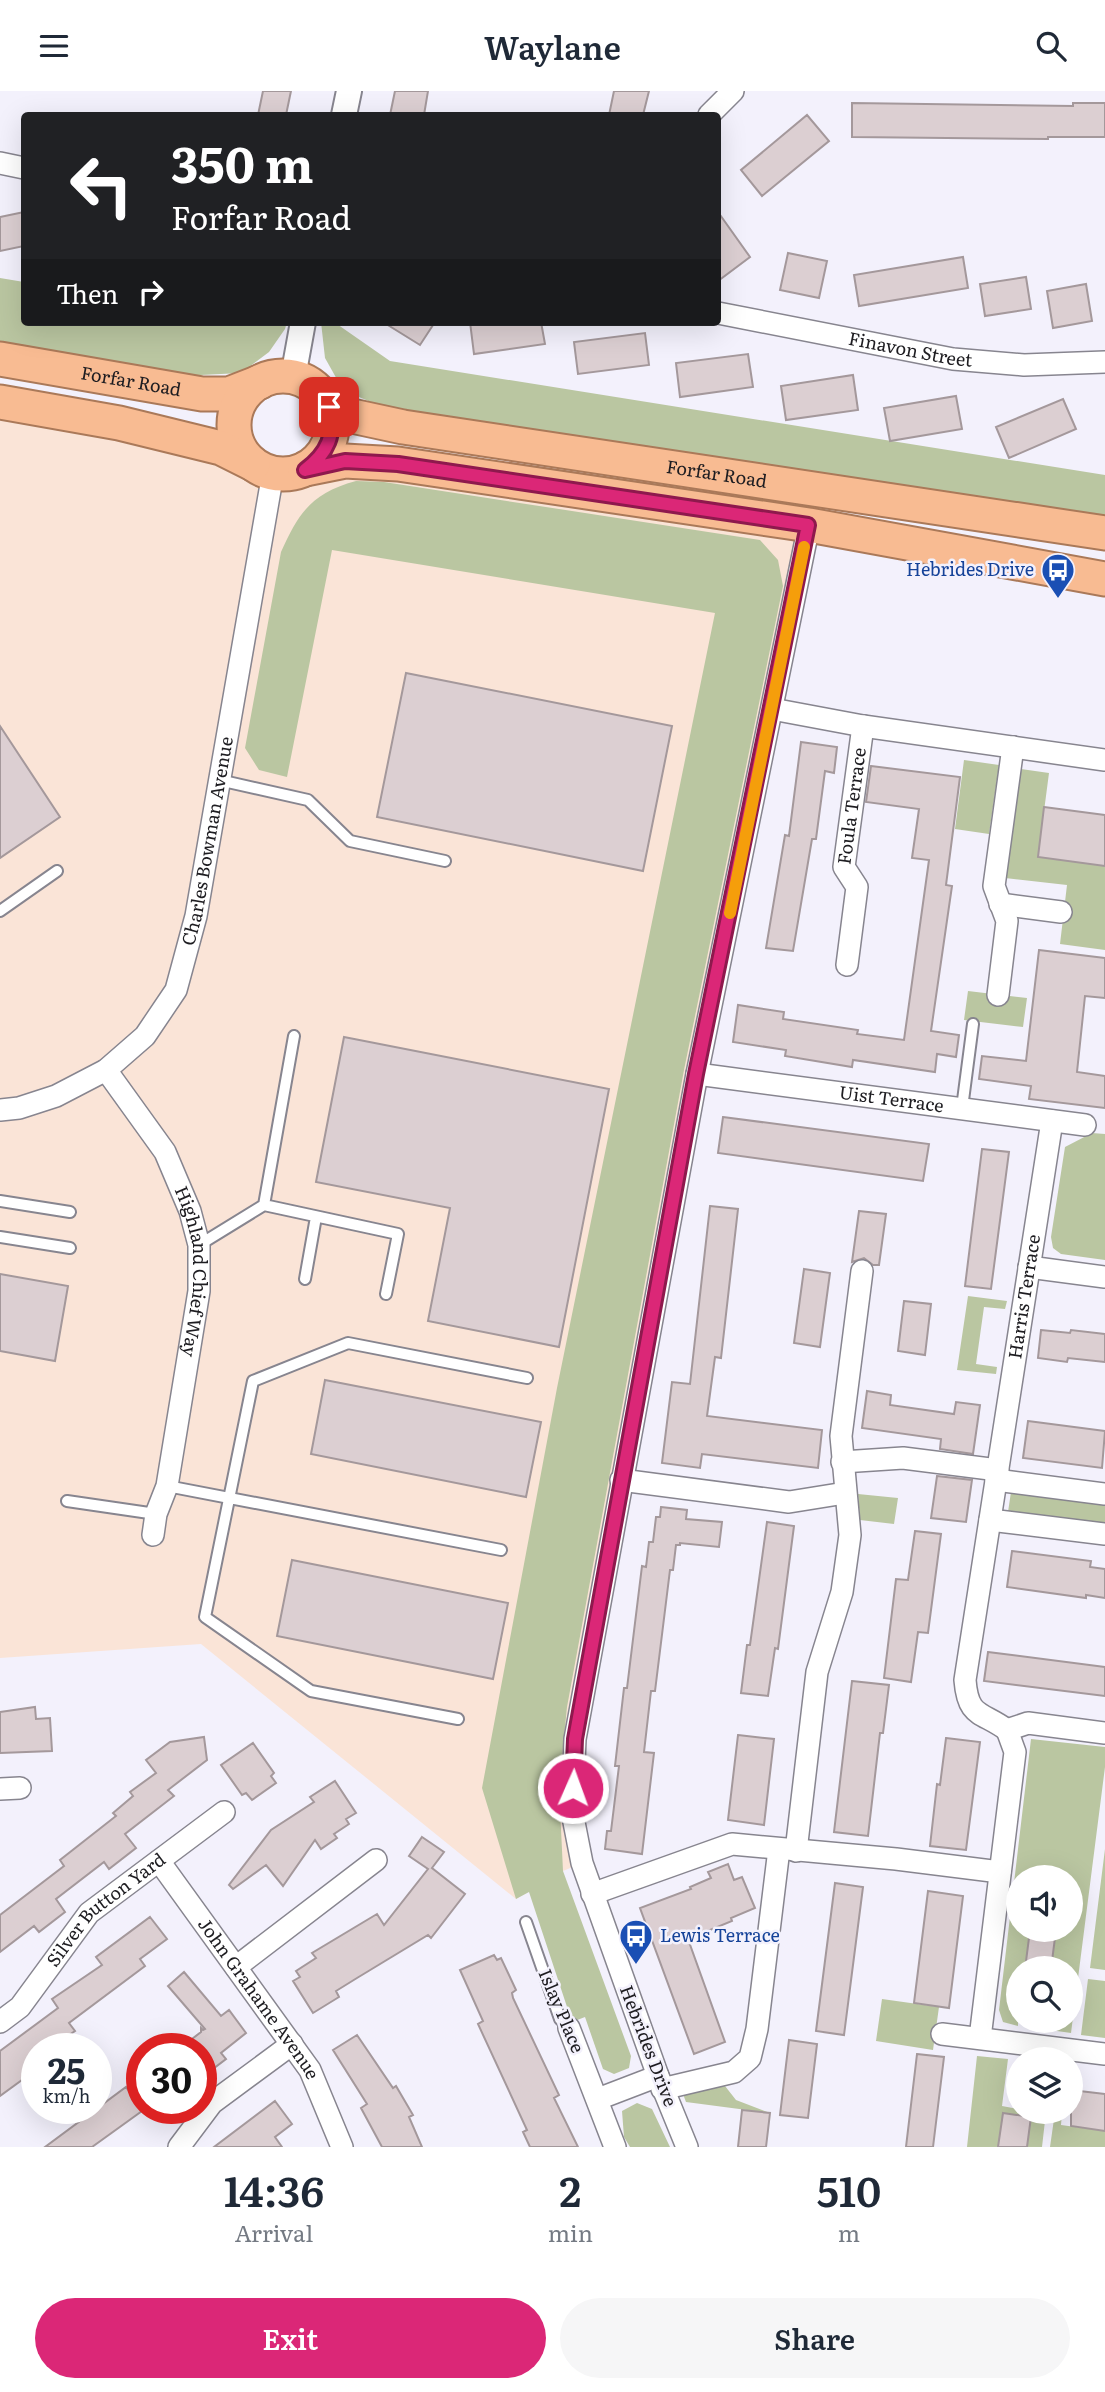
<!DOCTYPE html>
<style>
:root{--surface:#fff;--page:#f6f6f7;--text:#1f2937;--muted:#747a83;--accent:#db2777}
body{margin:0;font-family:Literata,serif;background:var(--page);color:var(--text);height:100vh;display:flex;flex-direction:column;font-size:26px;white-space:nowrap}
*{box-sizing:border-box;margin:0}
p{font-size:23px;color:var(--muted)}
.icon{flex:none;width:38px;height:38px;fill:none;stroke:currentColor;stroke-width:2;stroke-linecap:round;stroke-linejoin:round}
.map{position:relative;height:2056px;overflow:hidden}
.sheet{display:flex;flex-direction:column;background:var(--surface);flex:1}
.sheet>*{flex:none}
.hud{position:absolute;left:21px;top:21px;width:700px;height:214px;border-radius:7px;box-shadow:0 7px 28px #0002;background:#202124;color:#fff;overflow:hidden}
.fabs{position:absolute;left:1006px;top:1774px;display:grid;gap:14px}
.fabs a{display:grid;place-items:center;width:77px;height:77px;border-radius:50%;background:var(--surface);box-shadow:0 7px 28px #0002;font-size:35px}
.speed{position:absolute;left:21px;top:1942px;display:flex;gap:14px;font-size:35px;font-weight:700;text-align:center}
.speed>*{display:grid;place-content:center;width:91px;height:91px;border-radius:50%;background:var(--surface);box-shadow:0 7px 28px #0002;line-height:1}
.speed small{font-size:18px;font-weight:400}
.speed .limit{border:10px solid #d22;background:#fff;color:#111}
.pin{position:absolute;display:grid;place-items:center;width:60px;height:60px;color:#fff;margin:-30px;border-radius:14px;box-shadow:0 4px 10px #0006}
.me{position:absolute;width:77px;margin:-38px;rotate:2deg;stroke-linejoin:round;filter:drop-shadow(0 0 5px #0008)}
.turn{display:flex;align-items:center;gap:24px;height:147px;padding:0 35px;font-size:32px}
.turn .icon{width:91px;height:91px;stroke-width:2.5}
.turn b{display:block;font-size:49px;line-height:60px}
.then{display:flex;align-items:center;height:66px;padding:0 35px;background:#0003;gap:14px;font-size:26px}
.eta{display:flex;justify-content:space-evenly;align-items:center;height:119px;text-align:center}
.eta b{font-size:42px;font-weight:600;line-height:49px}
.cta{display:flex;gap:14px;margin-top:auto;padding:14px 35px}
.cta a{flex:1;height:80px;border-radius:42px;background:var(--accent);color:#fff;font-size:28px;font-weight:600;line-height:80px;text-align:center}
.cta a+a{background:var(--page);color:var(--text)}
header{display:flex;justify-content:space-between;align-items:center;height:91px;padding:0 35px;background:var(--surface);font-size:32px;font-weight:600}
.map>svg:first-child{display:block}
.industrial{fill:#fae4d7}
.green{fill:#bac6a1}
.building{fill:#dccfd2;stroke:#a4989b;stroke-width:2}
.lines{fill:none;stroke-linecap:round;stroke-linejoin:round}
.service-casing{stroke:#87858f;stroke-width:14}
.minor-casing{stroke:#87858f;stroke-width:24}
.tertiary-casing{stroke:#87858f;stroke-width:28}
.trunk-casing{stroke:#aa7959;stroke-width:37}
.service{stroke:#fff;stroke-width:10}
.minor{stroke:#fff;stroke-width:21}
.tertiary{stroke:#fff;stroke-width:24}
.trunk{stroke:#f8bb92;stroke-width:33}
.route-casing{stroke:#8e194d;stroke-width:18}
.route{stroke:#db2777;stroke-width:12}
.slow{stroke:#f59e0b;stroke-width:12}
.labels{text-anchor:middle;stroke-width:5;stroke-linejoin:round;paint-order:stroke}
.street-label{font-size:18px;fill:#1e1d21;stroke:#f3f1fc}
.transit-label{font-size:18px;fill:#164399;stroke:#f3f1fc;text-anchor:end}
</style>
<header><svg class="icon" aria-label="menu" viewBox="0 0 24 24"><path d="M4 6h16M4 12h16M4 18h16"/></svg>Waylane<svg class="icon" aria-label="search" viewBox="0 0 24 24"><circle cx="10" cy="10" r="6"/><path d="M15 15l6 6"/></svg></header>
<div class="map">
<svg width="1105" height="2056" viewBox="0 0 1105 2056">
<rect width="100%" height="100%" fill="#f3f1fc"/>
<path class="industrial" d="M 0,309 L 253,373 L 305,378 L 328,356 L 398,373 L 809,434 L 575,1648 L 582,1772 L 563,1780 L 516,1808 L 201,1553 L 0,1567 Z"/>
<path class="green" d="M 0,187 L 24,191 L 24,231 L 287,231 L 285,238 L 269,261 L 241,282 L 161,286 L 0,253 Z
M 321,231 L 334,231 L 390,270 L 1105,384 L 1105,424 L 389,319 L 343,299 L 325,267 Z
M 356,390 L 384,391 L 760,449 L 778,469 L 783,495 L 684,979 L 567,1616 L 559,1696 L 563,1780 L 631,1965 L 629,1977 L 614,1983 L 603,1978 L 585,1926 L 572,1931 L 529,1801 L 516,1808 L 482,1697 L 557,1297 L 715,522 L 332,459 L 287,686 L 259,679 L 245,657 L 281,461 C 299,421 312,402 356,390 Z
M 964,669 L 999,674 L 989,743 L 955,738 Z
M 1021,678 L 1049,682 L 1038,766 L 1105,775 L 1105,859 L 1060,853 L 1067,794 L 1005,787 Z
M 968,900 L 1027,907 L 1023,936 L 964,929 Z
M 1092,1042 L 1105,1043 L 1105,1169 L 1061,1163 L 1053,1157 L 1051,1146 L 1065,1056 Z
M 968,1205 L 1007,1210 L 1005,1218 L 984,1216 L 976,1273 L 997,1276 L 996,1283 L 957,1279 Z
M 1011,1401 L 1105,1413 L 1105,1433 L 1008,1421 Z
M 858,1403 L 898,1407 L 894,1433 L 860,1429 Z
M 1031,1648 L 1105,1656 L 1105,1676 L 1071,1942 L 1043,1938 L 1044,1930 L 1071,1930 L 1071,1878 L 1051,1878 L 1056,1839 L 1071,1839 L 1071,1787 L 1018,1787 L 1018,1839 L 1030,1839 L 1025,1878 L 1018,1878 L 1018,1935 L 1003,1931 L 999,1919 Z
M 1105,1758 L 1105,1879 L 1090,1877 Z
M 1088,1888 L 1105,1890 L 1105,1947 L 1081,1944 Z
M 882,1908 L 939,1916 L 933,1959 L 876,1950 Z
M 977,1965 L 1008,1968 L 1002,2015 L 1018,2018 L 1018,2021 L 1046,2021 L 1042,2056 L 967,2056 Z
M 725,1995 L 736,2009 L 770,2022 L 686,2011 L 683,2003 Z
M 637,2012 L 652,2018 L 670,2056 L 630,2056 L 624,2046 L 622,2020 Z
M 1055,2021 L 1062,2021 L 1061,2034 L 1105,2040 L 1105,2056 L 1050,2056 Z"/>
<path class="building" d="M 263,0 L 291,0 L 286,24 L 258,24 Z
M 395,0 L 428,0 L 424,24 L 390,24 Z
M 614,0 L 649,0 L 643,24 L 609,24 Z
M 852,12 L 1073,15 L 1073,12 L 1105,12 L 1105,46 L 1048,46 L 1048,48 L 852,46 Z
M 807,24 L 829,50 L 762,105 L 741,79 Z
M 24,121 L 24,155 L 0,160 L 0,126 Z
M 718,121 L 750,166 L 718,190 Z
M 788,162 L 827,170 L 819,207 L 780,199 Z
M 963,166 L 968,197 L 859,215 L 854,184 Z
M 1026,186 L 1031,218 L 985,225 L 980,193 Z
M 1086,193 L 1092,230 L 1053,237 L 1047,200 Z
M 383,231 L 435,231 L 420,254 Z
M 470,231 L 541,231 L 545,253 L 474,263 Z
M 645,242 L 649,274 L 578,283 L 574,251 Z
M 748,263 L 753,296 L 680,306 L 676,272 Z
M 853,284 L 858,319 L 786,329 L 781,295 Z
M 956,305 L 962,338 L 890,350 L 884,317 Z
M 1063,308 L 1076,338 L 1009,367 L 996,336 Z
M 406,582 L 672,635 L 643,780 L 377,726 Z
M 0,635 L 60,726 L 0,767 Z
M 801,651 L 837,656 L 834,682 L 825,680 L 816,748 L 812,748 L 793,860 L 766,857 L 785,744 L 789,745 Z
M 871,675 L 960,686 L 946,794 L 952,795 L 931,940 L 959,944 L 956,966 L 937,963 L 935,981 L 853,969 L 852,976 L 785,965 L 786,959 L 733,951 L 738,914 L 784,921 L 783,928 L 858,939 L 857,943 L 904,949 L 929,769 L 912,767 L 919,718 L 866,711 Z
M 1044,716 L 1105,724 L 1105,775 L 1038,766 Z
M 1039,859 L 1105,867 L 1105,907 L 1085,905 L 1077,981 L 1105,985 L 1105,1017 L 1029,1008 L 1031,995 L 979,988 L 982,965 L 1026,970 Z
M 344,946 L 609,998 L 559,1256 L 428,1230 L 450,1117 L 316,1091 Z
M 723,1026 L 929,1053 L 923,1090 L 718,1062 Z
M 982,1058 L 1009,1061 L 991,1198 L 965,1195 Z
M 710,1115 L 738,1118 L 721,1267 L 715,1266 L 707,1325 L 822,1339 L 818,1377 L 702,1363 L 700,1377 L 662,1372 L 672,1291 L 690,1293 Z
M 859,1120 L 886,1123 L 879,1174 L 873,1174 L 864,1167 L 852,1171 Z
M 804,1178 L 830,1182 L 820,1256 L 794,1252 Z
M 0,1183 L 68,1195 L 55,1270 L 0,1260 Z
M 904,1210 L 931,1213 L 925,1264 L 898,1260 Z
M 1041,1239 L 1070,1242 L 1071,1239 L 1105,1243 L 1105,1271 L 1068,1267 L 1067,1271 L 1038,1267 Z
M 325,1289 L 541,1331 L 526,1406 L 311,1363 Z
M 867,1300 L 891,1304 L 890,1314 L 954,1323 L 956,1311 L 980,1314 L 973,1363 L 940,1358 L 941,1348 L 862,1337 Z
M 1028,1330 L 1105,1340 L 1102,1377 L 1023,1367 Z
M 937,1385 L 972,1389 L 966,1431 L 931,1427 Z
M 661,1416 L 687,1419 L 686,1428 L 722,1431 L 719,1456 L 680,1452 L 680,1454 L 676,1454 L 673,1479 L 670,1479 L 655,1600 L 651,1600 L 644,1661 L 654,1662 L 642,1763 L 605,1758 L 607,1740 L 611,1740 L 619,1675 L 615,1675 L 624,1597 L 627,1597 L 642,1475 L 646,1476 L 649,1451 L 653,1451 L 656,1426 L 660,1426 Z
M 767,1431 L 794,1435 L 778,1558 L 775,1557 L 768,1605 L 741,1602 L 747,1554 L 750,1554 Z
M 915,1440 L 941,1443 L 928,1542 L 918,1541 L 911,1591 L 884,1587 L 896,1488 L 908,1489 Z
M 1012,1460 L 1091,1470 L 1090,1476 L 1105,1478 L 1105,1507 L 1086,1504 L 1086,1507 L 1007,1496 Z
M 292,1469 L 508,1512 L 493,1588 L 277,1545 Z
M 988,1561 L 1105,1576 L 1105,1605 L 984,1590 Z
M 852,1590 L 889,1594 L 883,1642 L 880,1642 L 868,1745 L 834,1741 Z
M 35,1616 L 36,1628 L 50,1627 L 52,1660 L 0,1662 L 0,1621 Z
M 738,1644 L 774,1648 L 764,1734 L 728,1729 Z
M 204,1646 L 207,1669 L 168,1699 L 174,1705 L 125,1743 L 136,1757 L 109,1778 L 104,1771 L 56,1808 L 65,1821 L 39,1841 L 34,1835 L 0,1861 L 0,1824 L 64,1775 L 60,1769 L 116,1725 L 113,1722 L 133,1705 L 130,1701 L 156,1682 L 146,1669 L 170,1651 Z
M 946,1647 L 980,1651 L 966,1759 L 930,1755 L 937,1693 L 940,1694 Z
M 253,1652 L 274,1682 L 271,1685 L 276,1692 L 252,1709 L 246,1702 L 242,1704 L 221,1674 Z
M 335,1690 L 356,1722 L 346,1728 L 349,1733 L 334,1743 L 337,1747 L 321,1758 L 315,1749 L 283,1795 L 266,1774 L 233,1798 L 229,1794 L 271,1739 L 314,1711 L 310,1706 Z
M 422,1746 L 444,1761 L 432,1777 L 465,1803 L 431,1847 L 428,1844 L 357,1887 L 336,1900 L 339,1906 L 313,1922 L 293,1890 L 300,1886 L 296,1880 L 316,1867 L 312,1862 L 377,1823 L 384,1834 L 428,1778 L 409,1765 Z
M 728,1773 L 734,1789 L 742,1786 L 755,1817 L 731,1827 L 732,1830 L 688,1848 L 725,1951 L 694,1963 L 640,1817 L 691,1798 L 690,1796 L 711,1787 L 708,1781 Z
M 835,1792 L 863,1796 L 844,1944 L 816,1940 Z
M 928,1800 L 963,1805 L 949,1917 L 914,1912 Z
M 150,1826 L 167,1848 L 140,1868 L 145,1875 L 69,1932 L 75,1940 L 49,1958 L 37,1958 L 37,1978 L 0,2005 L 0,1960 L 58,1917 L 52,1908 L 102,1874 L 96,1866 Z
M 1030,1839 L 1056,1839 L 1051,1878 L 1025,1878 Z
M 494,1864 L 497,1869 L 501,1867 L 516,1899 L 512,1902 L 513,1907 L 559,2004 L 554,2007 L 578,2056 L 530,2056 L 523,2041 L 527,2039 L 478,1933 L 483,1930 L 460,1879 Z
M 184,1881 L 221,1925 L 229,1919 L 246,1942 L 221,1962 L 226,1968 L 201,1987 L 201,1958 L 179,1958 L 201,1941 L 201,1937 L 203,1939 L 205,1938 L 168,1895 Z
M 357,1944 L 393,1997 L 396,1995 L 413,2024 L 409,2026 L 422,2056 L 382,2056 L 361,2017 L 367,2013 L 333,1959 Z
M 789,1949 L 817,1953 L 808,2027 L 780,2024 Z
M 917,1963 L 944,1966 L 933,2056 L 906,2056 Z
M 142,1995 L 142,2020 L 92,2056 L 45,2056 L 126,1996 L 131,2003 Z
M 1071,1999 L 1105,2003 L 1105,2040 L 1071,2035 Z
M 275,2010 L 292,2033 L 275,2046 L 282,2056 L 214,2056 Z
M 742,2019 L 770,2022 L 766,2056 L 738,2056 Z
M 1003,2022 L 1031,2026 L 1027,2056 L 998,2056 Z"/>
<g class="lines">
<defs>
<path id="service" d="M 219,689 L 308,709 L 350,750 L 445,770
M 0,820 L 57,780
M 962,1017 L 973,933
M 0,1110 L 70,1121
M 264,1114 L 398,1143 L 386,1203
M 0,1146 L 70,1157
M 199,1154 L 264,1114 L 294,945
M 305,1188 L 316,1126
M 167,1395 L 501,1459
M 67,1410 L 156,1423
M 458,1628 L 311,1600 L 205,1526 L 253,1290 L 348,1252 L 527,1287
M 526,1831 L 560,1928 L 569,1937"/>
<g id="minor">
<path d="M 709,24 L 733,0"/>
<path d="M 0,72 L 24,77"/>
<path id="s1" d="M 718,222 L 953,268 L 1024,274 L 1105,271"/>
<path d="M 772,618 L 863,635 L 1105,669"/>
<path d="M 1000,813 L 1061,821"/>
<path id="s2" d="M 847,874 L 857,796 L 844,776 L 863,635"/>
<path d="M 998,904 L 1007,830 L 994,795 L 1013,656"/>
<path id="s3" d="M 106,979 L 165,1061 L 190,1120 L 199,1154 L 199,1200 L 167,1395 L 156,1423 L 153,1444"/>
<path id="s4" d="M 697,983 L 1085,1034"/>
<path id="s5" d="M 0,1019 L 19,1017 L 56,1005 L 106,979 L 145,945 L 176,899 L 196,825 L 273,382"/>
<path d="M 1029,1176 L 1105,1186"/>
<path d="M 842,1371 L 903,1367 L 998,1379"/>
<path d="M 621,1389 L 789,1411 L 845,1402"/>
<path d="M 996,1389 L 1105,1403"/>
<path d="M 990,1429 L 1105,1443"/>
<path id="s6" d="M 1007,1639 C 981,1620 968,1627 965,1589 L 1052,1030"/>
<path d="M 1007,1639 L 1028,1632 L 1105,1642"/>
<path d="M 0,1698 L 20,1697"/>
<path d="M 796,1760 L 817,1581 L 842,1501 L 850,1444 L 841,1345 L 862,1180"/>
<path id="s7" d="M 159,1770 L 310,1979 L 342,2056"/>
<path d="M 592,1803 L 732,1753 L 896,1768 L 1000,1781"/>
<path d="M 236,1876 L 376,1769"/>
<path id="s8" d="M 0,1931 L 20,1916 L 89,1822 L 224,1721"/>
<path d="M 569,1937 L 615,2056"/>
<path d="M 942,1943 L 1105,1963"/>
<path d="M 980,1947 L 1015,1661 L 1007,1639"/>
<path d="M 662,1998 L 734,1981 L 750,1967 L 757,1938 L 779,1758"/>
<path d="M 598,2008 L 658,1985"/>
<path d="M 179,2056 L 212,2012 L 292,1953"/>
<path d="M 687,2056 L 658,1985 L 582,1772 L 572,1721 L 575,1648 L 697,983 L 809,434"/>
</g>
<path id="tertiary" d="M 344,24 L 349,0
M 293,286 L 303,231"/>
<g id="trunk">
<path id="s9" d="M 0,268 L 202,303 L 229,303 L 260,291"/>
<circle cx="283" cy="334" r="49"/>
<path d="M 0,311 L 119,332 L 221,357 L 253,373"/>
<path id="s10" d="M 329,316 L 352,325 L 403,336 L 1105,442"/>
<path d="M 305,378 L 345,370 L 398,373 L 809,434 L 1105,488"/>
</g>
</defs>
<use href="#service" class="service-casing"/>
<use href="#minor" class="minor-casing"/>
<use href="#tertiary" class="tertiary-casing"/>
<use href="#trunk" class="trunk-casing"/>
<use href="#service" class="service"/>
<use href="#minor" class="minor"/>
<use href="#tertiary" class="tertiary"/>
<use href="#trunk" class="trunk"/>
</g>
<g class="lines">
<defs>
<path id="route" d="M 329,316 C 336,343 328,362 305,379 L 345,370 L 398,373 L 808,434 L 696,983 L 575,1648 L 573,1697"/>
</defs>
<use href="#route" class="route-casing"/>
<use href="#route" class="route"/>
<path class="slow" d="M 730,822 L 804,456"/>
</g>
<defs>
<symbol id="bus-pin" viewBox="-11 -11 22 30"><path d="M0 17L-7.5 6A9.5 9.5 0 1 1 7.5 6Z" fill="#1a4fb4" stroke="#f3f1fc"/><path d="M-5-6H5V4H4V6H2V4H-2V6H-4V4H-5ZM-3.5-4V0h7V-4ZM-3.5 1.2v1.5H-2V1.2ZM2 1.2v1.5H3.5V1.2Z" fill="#fff"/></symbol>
</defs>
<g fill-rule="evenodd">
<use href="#bus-pin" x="1039" y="460" width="38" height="52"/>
<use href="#bus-pin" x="617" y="1826" width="38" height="52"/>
</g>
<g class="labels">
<g class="street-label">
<text dy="6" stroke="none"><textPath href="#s1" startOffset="196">Finavon Street</textPath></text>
<text dy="6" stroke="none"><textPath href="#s9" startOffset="133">Forfar Road</textPath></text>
<text dy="6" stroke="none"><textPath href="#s10" startOffset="394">Forfar Road</textPath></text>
<text dy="6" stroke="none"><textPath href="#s2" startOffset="164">Foula Terrace</textPath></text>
<text dy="6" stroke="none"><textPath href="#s5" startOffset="374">Charles Bowman Avenue</textPath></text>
<text dy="6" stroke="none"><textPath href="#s4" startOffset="196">Uist Terrace</textPath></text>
<text dy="6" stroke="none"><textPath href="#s3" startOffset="226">Highland Chief Way</textPath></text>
<text dy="6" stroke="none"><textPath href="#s6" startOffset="458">Harris Terrace</textPath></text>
<text dy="6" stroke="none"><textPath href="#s8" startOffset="156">Silver Button Yard</textPath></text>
<text dy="6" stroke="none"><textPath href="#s7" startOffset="170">John Grahame Avenue</textPath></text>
<text transform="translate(561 1920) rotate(67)" y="6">Islay Place</text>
<text transform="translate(648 1955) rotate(69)" y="6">Hebrides Drive</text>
</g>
<g class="transit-label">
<text x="1034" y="485">Hebrides Drive</text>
<text x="660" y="1851" text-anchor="start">Lewis Terrace</text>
</g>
</g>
</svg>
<div class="fabs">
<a><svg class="icon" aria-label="sound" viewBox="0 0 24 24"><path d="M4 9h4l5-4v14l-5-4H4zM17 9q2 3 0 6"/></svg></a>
<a><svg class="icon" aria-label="search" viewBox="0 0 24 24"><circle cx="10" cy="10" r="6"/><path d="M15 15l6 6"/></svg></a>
<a><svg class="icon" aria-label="layers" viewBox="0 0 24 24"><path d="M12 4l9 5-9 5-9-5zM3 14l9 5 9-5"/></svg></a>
</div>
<div class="speed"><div>25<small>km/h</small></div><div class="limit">30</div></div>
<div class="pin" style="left:329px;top:316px;background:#d93025"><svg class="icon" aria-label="arrive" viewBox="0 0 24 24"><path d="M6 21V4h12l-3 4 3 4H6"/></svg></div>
<svg class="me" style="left:573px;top:1697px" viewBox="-20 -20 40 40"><circle r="17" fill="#db2777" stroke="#fff" stroke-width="3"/><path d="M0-11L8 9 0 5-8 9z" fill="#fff"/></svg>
<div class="hud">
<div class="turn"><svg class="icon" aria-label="left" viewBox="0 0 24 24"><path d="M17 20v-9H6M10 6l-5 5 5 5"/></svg><div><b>350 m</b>Forfar Road</div></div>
<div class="then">Then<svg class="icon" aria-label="right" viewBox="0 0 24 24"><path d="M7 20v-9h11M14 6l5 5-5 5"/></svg></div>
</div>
</div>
<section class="sheet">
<div class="eta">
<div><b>14:36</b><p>Arrival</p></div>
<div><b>2</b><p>min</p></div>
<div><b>510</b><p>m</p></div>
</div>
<div class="cta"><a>Exit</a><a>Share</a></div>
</section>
